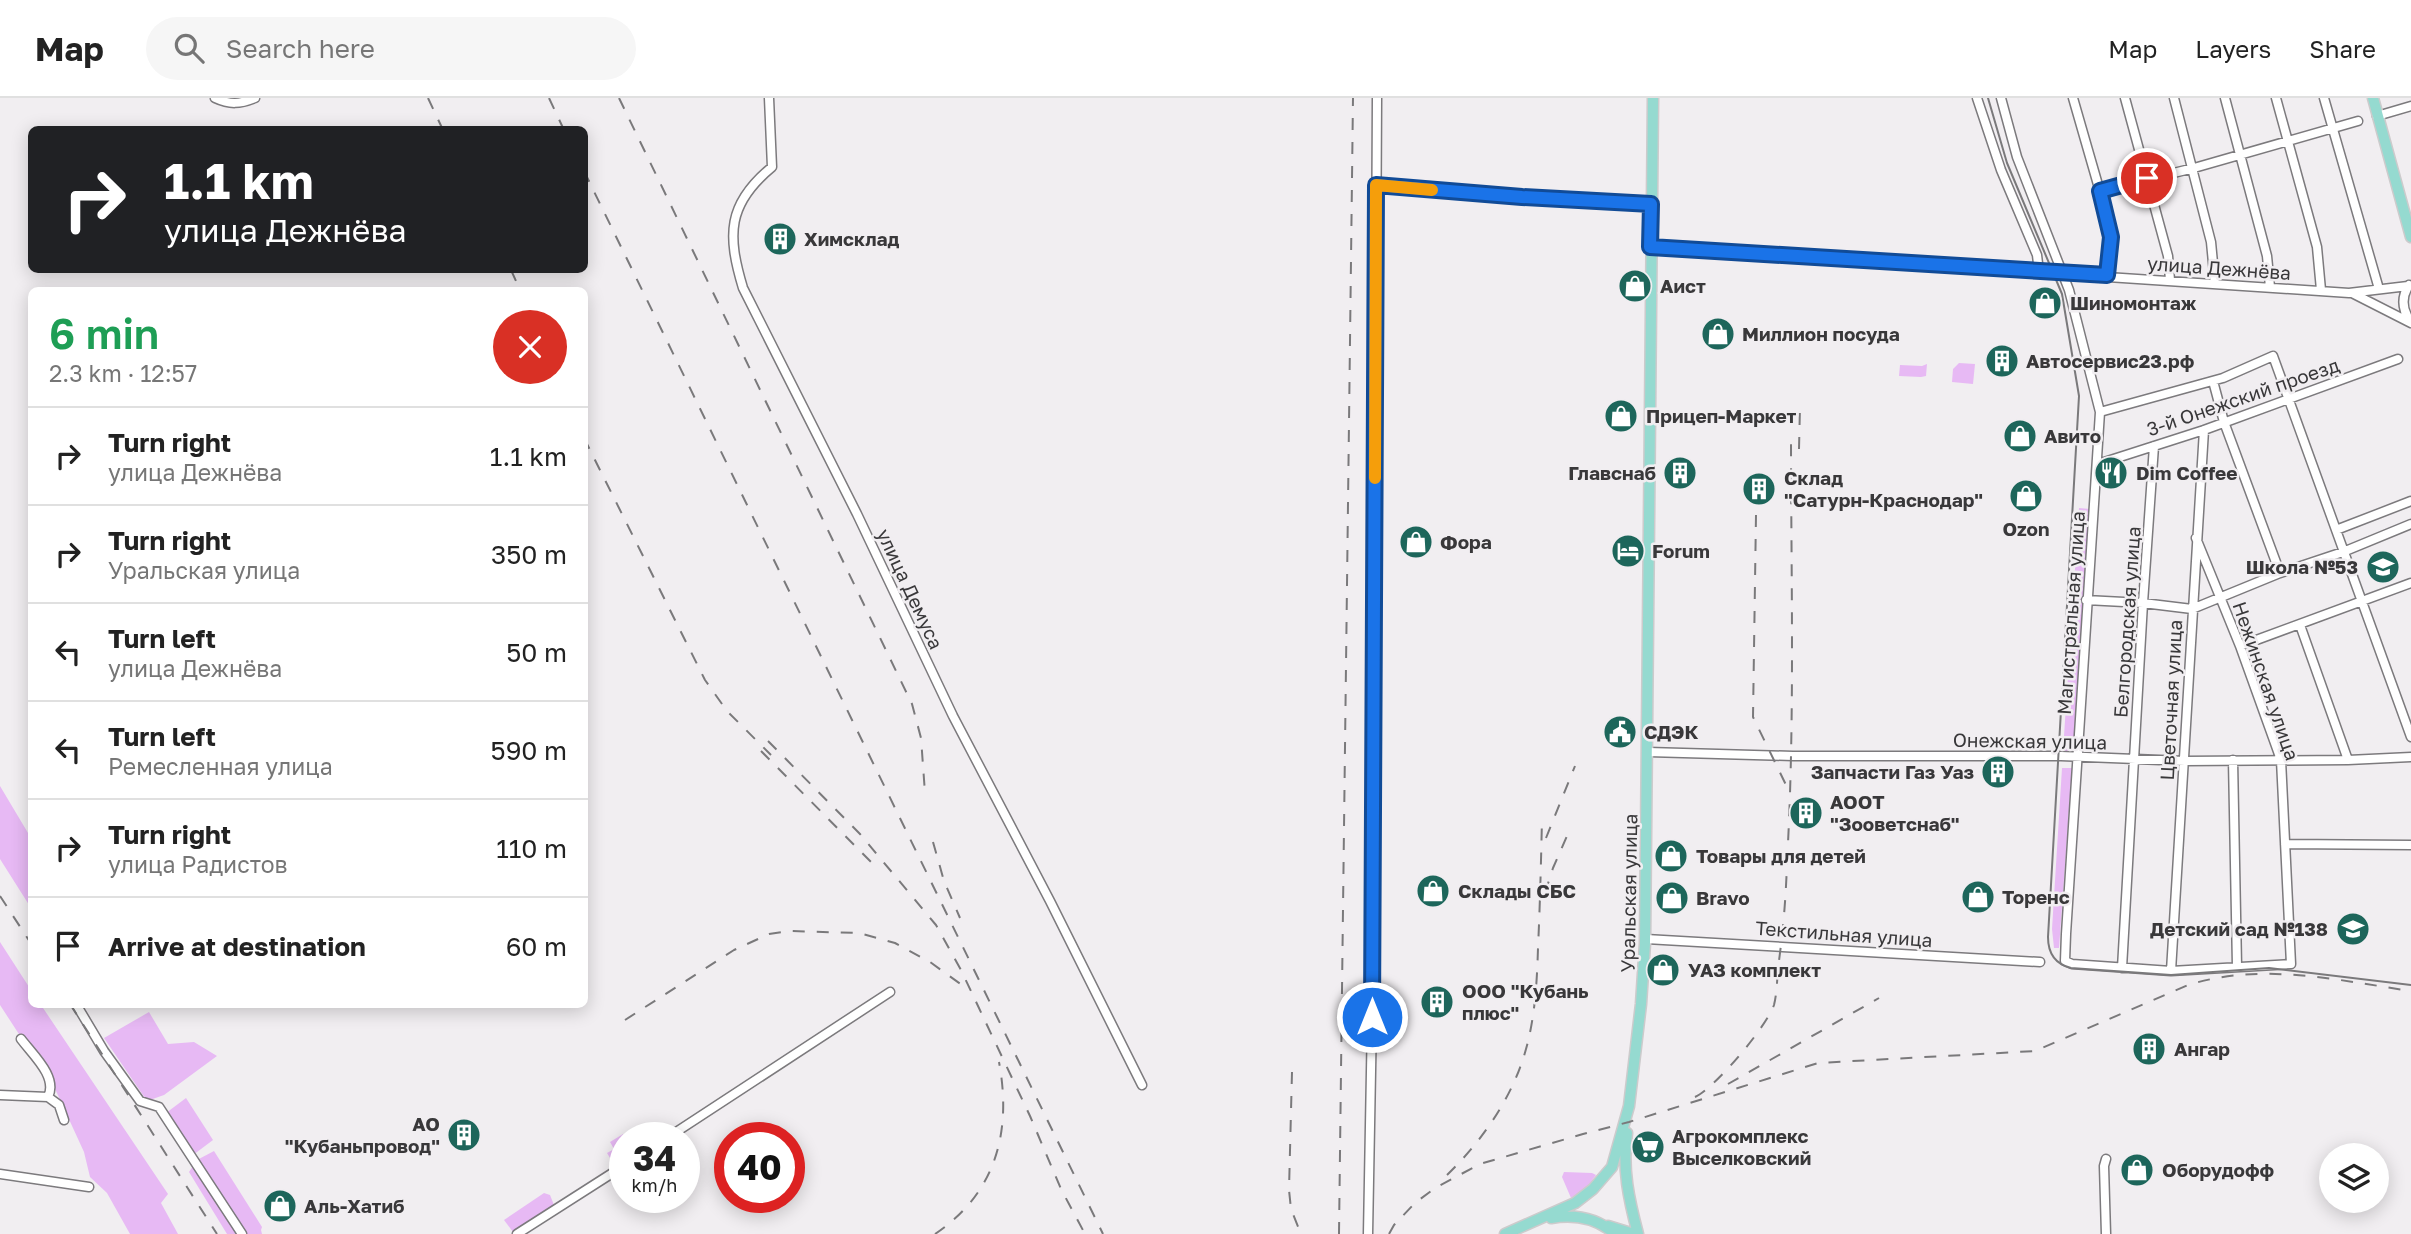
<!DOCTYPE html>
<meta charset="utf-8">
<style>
:root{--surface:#fff;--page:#f6f6f6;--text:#222;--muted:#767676;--line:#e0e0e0}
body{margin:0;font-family:"Golos Text",sans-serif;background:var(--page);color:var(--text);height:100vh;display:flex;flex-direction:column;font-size:26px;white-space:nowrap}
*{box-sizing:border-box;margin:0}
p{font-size:23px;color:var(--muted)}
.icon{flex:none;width:38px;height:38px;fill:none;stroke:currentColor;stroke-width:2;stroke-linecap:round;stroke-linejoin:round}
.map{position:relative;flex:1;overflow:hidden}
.details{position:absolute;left:28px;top:189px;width:560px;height:721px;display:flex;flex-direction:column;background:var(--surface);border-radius:10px;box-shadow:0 4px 18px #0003}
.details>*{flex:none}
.banner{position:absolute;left:28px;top:28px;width:560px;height:147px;border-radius:10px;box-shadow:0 4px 18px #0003;background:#202124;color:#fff;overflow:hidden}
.fabs{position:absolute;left:2319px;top:1045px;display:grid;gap:14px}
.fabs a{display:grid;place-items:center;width:70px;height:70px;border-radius:50%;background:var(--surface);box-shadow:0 4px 18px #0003;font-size:35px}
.speed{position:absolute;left:609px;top:1024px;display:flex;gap:14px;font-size:35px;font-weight:700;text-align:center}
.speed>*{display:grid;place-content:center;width:91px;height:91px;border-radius:50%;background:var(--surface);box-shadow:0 4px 18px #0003;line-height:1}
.speed small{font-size:18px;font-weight:400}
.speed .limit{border:10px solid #d22;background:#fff;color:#111}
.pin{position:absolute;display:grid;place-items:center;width:60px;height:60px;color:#fff;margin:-30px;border:4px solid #fff;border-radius:50%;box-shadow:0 2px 7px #0007}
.me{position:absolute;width:77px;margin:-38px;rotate:0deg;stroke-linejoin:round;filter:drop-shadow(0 0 5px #0008)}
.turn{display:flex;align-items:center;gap:24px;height:147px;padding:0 21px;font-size:32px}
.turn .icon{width:91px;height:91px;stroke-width:2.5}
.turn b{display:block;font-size:49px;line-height:60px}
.round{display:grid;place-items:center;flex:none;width:74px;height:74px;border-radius:37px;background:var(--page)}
.summary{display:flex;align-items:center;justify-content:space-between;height:119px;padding:0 21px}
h1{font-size:42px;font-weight:600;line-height:52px;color:#1e9e55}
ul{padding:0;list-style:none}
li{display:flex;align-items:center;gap:21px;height:98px;padding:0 21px;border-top:2px solid var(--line)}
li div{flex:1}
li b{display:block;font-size:26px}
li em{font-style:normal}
header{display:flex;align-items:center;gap:42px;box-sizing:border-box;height:98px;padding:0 35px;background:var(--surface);border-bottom:2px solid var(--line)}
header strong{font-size:33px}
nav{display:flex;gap:38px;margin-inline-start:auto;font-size:24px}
.search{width:490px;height:63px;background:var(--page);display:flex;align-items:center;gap:18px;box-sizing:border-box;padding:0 24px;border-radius:38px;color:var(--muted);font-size:26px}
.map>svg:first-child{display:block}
.green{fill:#e7b9f4}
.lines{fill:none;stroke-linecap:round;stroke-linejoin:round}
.minor-casing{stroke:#7c7a7d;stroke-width:11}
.major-casing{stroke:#cccbcc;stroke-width:13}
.minor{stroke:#fff;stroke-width:8}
.major{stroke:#95dad0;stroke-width:10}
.tram{stroke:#7a797b;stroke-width:2}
.rail{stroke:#7a797b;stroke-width:2;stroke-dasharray:12 12;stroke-linecap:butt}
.route-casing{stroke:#114b97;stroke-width:18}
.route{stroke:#1a73e8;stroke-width:12}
.slow{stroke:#f59e0b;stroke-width:12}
.labels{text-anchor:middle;stroke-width:5;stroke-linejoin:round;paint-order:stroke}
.poi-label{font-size:19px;font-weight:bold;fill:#39383a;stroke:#f1eef1;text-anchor:start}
.street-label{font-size:19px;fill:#39383a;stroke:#f1eef1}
</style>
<header>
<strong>Map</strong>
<div class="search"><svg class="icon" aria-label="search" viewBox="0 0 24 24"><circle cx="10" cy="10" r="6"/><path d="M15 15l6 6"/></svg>Search here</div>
<nav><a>Map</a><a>Layers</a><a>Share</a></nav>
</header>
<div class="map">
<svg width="2411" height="1136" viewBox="0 0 2411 1136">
<rect width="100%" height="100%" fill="#f1eef1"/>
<path class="green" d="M 1959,265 L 1975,266 L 1973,286 L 1952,284 L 1953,271 Z
M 1927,266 L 1926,278 L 1921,279 L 1899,278 L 1900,267 L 1922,268 Z
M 2079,410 L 2090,411 L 2073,653 L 2063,653 Z
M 2062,670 L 2072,670 L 2059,850 L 2054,850 L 2052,831 Z
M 0,688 L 31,740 L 31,810 L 0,761 Z
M 0,844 L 31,892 L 32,906 L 41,907 L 168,1096 L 161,1105 L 178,1136 L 130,1136 L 107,1095 L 90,1079 L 84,1054 L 56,993 L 0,907 Z
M 149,914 L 168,946 L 194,944 L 217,958 L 164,997 L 147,1003 L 104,940 Z
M 186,1000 L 213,1042 L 193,1057 L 166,1015 Z
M 623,1036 L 625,1040 L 625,1061 L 615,1068 L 607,1055 L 614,1051 L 610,1044 Z
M 214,1053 L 262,1129 L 261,1132 L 262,1136 L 244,1136 L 197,1062 Z
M 193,1068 L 237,1136 L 227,1136 L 189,1074 Z
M 1564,1074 L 1592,1075 L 1596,1077 L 1588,1088 L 1571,1100 L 1562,1079 Z
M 544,1095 L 550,1097 L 554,1107 L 513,1134 L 504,1122 Z"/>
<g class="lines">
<defs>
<path id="minor" d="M 215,0 C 230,7 240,6 255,0
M 769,0 L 772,69 C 727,106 727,137 743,190 L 857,416 L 953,618 L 1050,803 L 1142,987
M 1977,0 L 2001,72 L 2037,157 L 2039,174
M 2001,0 L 2017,59 L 2069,192 L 2100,314 L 2066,836 L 2065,863 L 2072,866 L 2171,873 L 2291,866 L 2281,662 L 2240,548 L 2196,440
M 2073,0 L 2109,125 L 2111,151 L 2107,177
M 2125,0 L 2168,158 L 2170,182
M 2174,0 L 2211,144 L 2215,186
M 2225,0 L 2267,158 L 2270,189
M 2276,0 L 2317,149 L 2321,192
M 2324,0 L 2379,191
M 2377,18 L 2411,8
M 1376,87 L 1522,99 L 1653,106
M 2100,93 L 2194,70 L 2358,23
M 1651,149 L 2349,195 L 2408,188
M 2409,187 C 2401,199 2402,211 2410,223
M 2352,195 L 2411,225
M 2213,283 L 2224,324 L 2280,475
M 2100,314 L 2223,280 L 2273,258 L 2411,639
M 2098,366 L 2204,332 L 2398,261
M 2336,432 L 2411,403
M 2086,502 L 2143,505 L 2192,511 L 2280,475 L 2343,454 L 2411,426
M 2300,527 L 2348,662
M 2240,548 L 2411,485
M 1648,654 L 1793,658 L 2061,658 L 2185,663 L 2348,662 L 2411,659
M 2233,662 L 2237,868
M 2285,746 L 2411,747
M 1646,841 L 2040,864
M 2122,870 L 2143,505 L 2154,348
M 2171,873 L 2204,332
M 76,906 L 104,953 L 140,1003 L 159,1009 L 242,1136
M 0,997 L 48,999 C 58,979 33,957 21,941
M 48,999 L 59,1007 L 64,1022
M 667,1040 L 890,894
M 0,1076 L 89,1089
M 517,1136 L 625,1067
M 1368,1136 L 1372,919 L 1377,0
M 2106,1136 L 2104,1068 L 2106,1061"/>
<path id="major" d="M 2373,0 L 2411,139
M 1627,1035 C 1622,1071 1629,1102 1638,1136
M 1551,1120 C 1574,1116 1597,1120 1615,1136
M 1608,1128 L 1634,1136
M 1505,1136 L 1575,1105 L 1593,1091 L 1612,1069 L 1629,1008 L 1641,906 L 1645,845 L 1653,0"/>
</defs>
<use href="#minor" class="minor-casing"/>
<use href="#major" class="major-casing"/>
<use href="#minor" class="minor"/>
<use href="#major" class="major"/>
<path class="tram" d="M 1988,0 L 2007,65 L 2062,196 L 2079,298 L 2048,839 C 2048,855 2055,866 2071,870 L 2171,877 L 2269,870 L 2411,887"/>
<path class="rail" d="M 428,0 L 443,32
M 549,0 L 564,32
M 619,0 L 912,606 L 921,640 L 925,695
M 584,73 L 1103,1136
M 511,172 L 520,192
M 584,340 L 705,582 L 727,613 L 771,657
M 1799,351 L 1800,308
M 1756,417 L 1753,619 L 1787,689
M 768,643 L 860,736 L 936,827 L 961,872 L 1030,1018 L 1061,1091 L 1085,1136
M 761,653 L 872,765
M 1546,740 L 1575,668
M 933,744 L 944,783 L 960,820
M 1545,795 L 1553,770 L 1570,731
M 0,798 L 32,847
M 70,906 L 217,1136
M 625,922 L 734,852 L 769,836 L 789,833 L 859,835 L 895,845 L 930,864 L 962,887 L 967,894
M 1292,974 L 1289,1092 L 1291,1111 L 1301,1136
M 1728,986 L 1879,900
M 1695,999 C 1715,990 1767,928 1774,907 C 1777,895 1777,882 1778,870 C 1783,835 1786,799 1787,764 C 1795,622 1791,480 1791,338
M 1447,1077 C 1482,1043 1513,999 1526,951 C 1535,919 1537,884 1538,850 C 1540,807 1541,764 1542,721
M 935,1136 C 996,1095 1012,1034 999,964
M 1339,1136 L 1353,0
M 1389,1136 L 1394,1127 L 1415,1105 L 1435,1090 L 1480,1066 L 1583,1036 L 1629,1024 L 1818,965 L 2035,953 L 2188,887 C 2262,864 2336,882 2411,893"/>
</g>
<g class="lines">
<defs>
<path id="route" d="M 1372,919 L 1376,87 L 1522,99 L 1651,106 L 1650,149 L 2107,177 L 2111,139 L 2100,93 L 2147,80"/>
</defs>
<use href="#route" class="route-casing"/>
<use href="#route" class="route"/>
<path class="slow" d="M 1375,380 L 1376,87 L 1432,92"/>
</g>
<defs>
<symbol id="building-disc" viewBox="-11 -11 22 22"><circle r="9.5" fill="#1d665b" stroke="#f1eef1"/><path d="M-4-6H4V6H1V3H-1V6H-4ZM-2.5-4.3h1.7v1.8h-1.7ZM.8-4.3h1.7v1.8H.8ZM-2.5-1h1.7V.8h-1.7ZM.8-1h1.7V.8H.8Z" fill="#fff"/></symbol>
<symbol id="shop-disc" viewBox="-11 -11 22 22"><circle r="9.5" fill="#1d665b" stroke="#f1eef1"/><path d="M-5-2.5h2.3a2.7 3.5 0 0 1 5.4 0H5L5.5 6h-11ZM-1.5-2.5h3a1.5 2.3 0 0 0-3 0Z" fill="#fff"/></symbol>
<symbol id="restaurant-disc" viewBox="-11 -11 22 22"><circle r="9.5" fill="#1d665b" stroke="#f1eef1"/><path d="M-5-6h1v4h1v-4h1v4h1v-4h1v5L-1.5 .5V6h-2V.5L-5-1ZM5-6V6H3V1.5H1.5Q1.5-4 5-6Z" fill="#fff"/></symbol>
<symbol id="hotel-disc" viewBox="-11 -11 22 22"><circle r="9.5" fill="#1d665b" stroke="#f1eef1"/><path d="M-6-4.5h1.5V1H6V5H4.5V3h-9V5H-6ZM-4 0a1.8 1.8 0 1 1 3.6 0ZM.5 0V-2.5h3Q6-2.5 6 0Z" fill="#fff"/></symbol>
<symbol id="school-disc" viewBox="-11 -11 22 22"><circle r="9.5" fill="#1d665b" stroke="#f1eef1"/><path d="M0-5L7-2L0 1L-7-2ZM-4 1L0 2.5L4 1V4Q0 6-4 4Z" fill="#fff"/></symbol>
<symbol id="civic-disc" viewBox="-11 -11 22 22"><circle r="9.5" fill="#1d665b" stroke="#f1eef1"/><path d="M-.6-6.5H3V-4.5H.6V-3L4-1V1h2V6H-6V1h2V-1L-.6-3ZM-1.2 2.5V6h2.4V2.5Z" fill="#fff"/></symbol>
<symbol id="supermarket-disc" viewBox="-11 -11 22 22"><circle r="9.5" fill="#1d665b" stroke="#f1eef1"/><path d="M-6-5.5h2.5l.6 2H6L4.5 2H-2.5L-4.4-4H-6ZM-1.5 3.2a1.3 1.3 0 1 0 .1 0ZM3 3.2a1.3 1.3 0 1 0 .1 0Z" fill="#fff"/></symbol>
</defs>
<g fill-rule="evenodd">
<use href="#building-disc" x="761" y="122" width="38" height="38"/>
<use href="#shop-disc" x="1616" y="169" width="38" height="38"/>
<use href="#shop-disc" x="2026" y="186" width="38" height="38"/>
<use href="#shop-disc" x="1699" y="217" width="38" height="38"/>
<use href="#building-disc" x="1983" y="244" width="38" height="38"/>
<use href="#shop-disc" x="1602" y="299" width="38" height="38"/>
<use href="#shop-disc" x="2001" y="319" width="38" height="38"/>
<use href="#building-disc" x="1661" y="356" width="38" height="38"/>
<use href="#restaurant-disc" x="2092" y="356" width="38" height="38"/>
<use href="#building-disc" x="1740" y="372" width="38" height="38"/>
<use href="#shop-disc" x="2007" y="379" width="38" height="38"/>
<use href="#shop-disc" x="1397" y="425" width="38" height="38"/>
<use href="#hotel-disc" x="1609" y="434" width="38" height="38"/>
<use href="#school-disc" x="2364" y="450" width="38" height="38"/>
<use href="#civic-disc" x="1601" y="615" width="38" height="38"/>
<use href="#building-disc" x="1979" y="655" width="38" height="38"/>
<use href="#building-disc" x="1787" y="696" width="38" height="38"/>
<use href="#shop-disc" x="1652" y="739" width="38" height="38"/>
<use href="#shop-disc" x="1414" y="774" width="38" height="38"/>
<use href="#shop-disc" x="1959" y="780" width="38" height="38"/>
<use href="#shop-disc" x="1653" y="781" width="38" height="38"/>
<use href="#school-disc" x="2334" y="812" width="38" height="38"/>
<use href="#shop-disc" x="1644" y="853" width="38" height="38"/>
<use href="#building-disc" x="1418" y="885" width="38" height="38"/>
<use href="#building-disc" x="2130" y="932" width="38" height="38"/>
<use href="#building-disc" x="445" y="1018" width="38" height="38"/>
<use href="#supermarket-disc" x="1629" y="1030" width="38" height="38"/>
<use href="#shop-disc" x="2118" y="1053" width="38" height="38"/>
<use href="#shop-disc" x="261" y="1089" width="38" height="38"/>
</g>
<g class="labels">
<g class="poi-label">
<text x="804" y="148">Химсклад</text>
<text x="1660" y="195">Аист</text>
<text x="2070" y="212">Шиномонтаж</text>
<text x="1742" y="243">Миллион посуда</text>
<text x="2026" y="270">Автосервис23.рф</text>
<text x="1646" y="325">Прицеп-Маркет</text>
<text x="2044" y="345">Авито</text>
<text x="1656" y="382" text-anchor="end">Главснаб</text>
<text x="2136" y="382">Dim Coffee</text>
<text x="1784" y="387">Склад<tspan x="1784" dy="22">"Сатурн-Краснодар"</tspan></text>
<text x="2026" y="438" text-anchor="middle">Ozon</text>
<text x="1440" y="451">Фора</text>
<text x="1652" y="460">Forum</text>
<text x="2358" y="476" text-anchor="end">Школа №53</text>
<text x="1644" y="641">СДЭК</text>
<text x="1974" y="681" text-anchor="end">Запчасти Газ Уаз</text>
<text x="1830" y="711">АООТ<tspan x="1830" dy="22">"Зооветснаб"</tspan></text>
<text x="1696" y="765">Товары для детей</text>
<text x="1458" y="800">Склады СБС</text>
<text x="2002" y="806">Торенс</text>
<text x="1696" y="807">Bravo</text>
<text x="2328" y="838" text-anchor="end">Детский сад №138</text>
<text x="1688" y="879">УАЗ комплект</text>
<text x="1462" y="900">ООО "Кубань<tspan x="1462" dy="22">плюс"</tspan></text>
<text x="2174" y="958">Ангар</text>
<text x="440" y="1033" text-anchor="end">АО<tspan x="440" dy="22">"Кубаньпровод"</tspan></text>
<text x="1672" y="1045">Агрокомплекс<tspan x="1672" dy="22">Выселковский</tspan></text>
<text x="2162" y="1079">Оборудофф</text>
<text x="304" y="1115">Аль-Хатиб</text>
</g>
<g class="street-label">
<text transform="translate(2219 170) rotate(4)" y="7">улица Дежнёва</text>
<text transform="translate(2243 299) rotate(-19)" y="7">3-й Онежский проезд</text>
<text transform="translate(910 491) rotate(65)" y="7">улица Демуса</text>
<text transform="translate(2071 515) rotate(-86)" y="7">Магистральная улица</text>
<text transform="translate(2127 524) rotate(-86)" y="7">Белгородская улица</text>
<text transform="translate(2266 583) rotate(71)" y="7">Нежинская улица</text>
<text transform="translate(2171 602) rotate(-87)" y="7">Цветочная улица</text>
<text transform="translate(2030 643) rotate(1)" y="7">Онежская улица</text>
<text transform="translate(1629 795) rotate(-89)" y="7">Уральская улица</text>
<text transform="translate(1844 836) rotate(4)" y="7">Текстильная улица</text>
</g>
</g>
</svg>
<div class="fabs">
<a><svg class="icon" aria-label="layers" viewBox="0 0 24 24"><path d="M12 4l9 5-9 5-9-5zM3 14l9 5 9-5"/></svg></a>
</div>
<div class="speed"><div>34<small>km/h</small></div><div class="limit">40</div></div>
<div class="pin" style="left:2147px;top:80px;background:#d93025"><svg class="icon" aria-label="arrive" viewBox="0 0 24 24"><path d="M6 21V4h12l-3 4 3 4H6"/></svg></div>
<svg class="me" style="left:1372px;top:919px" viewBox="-20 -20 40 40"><circle r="17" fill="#1a73e8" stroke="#fff" stroke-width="3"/><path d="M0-11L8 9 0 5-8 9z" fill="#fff"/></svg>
<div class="banner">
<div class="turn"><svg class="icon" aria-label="right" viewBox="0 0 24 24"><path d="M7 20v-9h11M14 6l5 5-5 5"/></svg><div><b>1.1 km</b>улица Дежнёва</div></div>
</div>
<section class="details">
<div class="summary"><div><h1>6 min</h1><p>2.3 km · 12:57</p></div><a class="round" style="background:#d93025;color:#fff"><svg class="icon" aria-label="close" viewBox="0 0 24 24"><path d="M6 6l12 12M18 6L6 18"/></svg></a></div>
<ul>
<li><svg class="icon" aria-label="right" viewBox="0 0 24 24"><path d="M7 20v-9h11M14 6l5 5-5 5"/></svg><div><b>Turn right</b><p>улица Дежнёва</p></div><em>1.1 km</em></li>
<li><svg class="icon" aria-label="right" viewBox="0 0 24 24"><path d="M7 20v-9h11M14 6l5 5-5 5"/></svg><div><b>Turn right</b><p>Уральская улица</p></div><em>350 m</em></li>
<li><svg class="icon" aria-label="left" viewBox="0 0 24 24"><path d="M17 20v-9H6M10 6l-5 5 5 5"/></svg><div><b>Turn left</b><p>улица Дежнёва</p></div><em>50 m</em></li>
<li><svg class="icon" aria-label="left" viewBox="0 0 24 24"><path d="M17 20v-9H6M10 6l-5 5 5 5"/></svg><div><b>Turn left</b><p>Ремесленная улица</p></div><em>590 m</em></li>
<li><svg class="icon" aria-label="right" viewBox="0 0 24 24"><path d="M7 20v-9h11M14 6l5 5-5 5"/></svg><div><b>Turn right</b><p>улица Радистов</p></div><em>110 m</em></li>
<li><svg class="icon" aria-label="arrive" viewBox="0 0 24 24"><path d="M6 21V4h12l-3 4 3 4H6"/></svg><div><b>Arrive at destination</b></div><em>60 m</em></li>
</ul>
</section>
</div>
